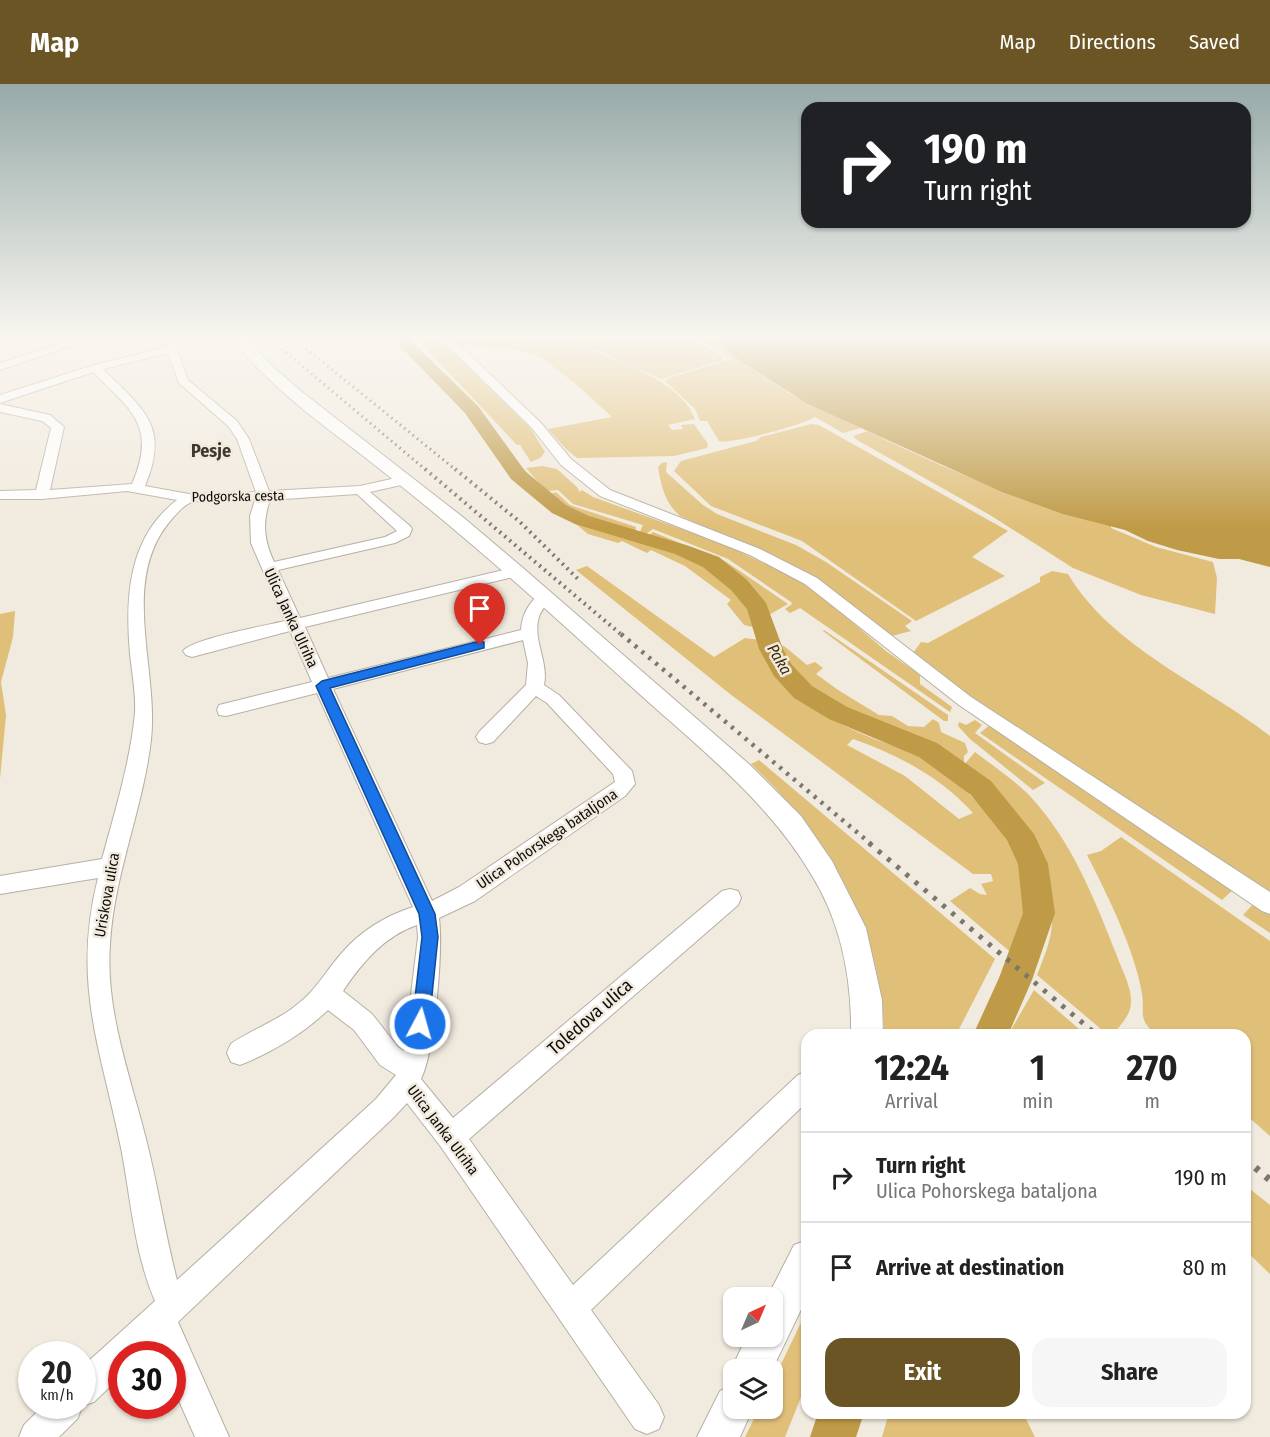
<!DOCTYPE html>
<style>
:root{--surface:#fff;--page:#f6f6f6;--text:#222;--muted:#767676;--line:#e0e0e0;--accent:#6b5524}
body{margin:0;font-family:"Fira Sans Condensed",sans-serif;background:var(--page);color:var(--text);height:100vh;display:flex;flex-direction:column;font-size:22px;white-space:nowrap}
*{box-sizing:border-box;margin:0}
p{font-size:20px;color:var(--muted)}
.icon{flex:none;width:33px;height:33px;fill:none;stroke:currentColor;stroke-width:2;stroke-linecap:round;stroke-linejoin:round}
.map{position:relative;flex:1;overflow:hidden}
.details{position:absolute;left:801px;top:945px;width:450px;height:390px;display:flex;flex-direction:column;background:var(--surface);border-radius:18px;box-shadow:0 2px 4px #0004}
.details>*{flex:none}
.top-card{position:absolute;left:801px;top:18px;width:450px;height:126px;border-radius:18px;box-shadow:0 2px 4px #0004;background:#202124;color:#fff;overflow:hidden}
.needle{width:39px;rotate:44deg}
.buttons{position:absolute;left:723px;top:1203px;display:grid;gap:12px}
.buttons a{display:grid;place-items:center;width:60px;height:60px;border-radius:12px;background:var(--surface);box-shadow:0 2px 4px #0004;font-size:30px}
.speed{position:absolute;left:18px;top:1257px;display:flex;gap:12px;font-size:30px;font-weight:700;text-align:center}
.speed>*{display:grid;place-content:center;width:78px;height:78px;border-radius:50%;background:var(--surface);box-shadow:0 2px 4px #0004;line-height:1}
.speed small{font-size:15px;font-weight:400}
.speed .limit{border:9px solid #d22;background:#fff;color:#111}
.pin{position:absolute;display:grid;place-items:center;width:51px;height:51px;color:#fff;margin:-62px -26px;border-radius:50% 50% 50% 0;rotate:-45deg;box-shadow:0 0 6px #0007}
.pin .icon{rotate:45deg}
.me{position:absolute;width:66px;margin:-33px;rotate:6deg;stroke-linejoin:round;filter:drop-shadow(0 0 4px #0008)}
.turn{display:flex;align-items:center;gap:21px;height:126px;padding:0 24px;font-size:27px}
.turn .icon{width:78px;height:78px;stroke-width:2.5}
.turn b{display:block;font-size:42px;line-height:51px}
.eta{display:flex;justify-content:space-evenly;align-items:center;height:102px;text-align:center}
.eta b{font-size:36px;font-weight:700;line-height:42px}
.cta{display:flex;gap:12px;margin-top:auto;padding:12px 24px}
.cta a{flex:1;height:69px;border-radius:18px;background:var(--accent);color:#fff;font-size:24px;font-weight:700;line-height:69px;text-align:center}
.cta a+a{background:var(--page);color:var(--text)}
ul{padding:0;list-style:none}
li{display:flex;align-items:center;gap:18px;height:90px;padding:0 24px;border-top:2px solid var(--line)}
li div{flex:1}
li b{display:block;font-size:22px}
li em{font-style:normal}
header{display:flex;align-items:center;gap:36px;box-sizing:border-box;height:84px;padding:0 30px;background:var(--accent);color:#fff}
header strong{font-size:28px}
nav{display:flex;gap:33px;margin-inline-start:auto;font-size:21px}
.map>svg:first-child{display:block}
.green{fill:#e0bf79;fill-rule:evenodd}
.water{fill:#bf9a47}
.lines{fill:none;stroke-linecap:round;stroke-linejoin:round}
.river{fill:#bf9a47;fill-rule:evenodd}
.minor-casing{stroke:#b6b0a4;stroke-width:2}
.major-casing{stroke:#b6b0a4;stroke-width:2}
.minor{fill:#fff;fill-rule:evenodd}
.major{fill:#fff;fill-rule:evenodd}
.rail-far4{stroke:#7b766e;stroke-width:3;stroke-dasharray:1.5 4;stroke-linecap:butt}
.rail-far3{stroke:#7b766e;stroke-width:4;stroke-dasharray:2 4.5;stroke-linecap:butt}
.rail-far2{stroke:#7b766e;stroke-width:4.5;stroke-dasharray:3 6;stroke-linecap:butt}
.rail-far1{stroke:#7b766e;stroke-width:5;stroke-dasharray:4 8;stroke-linecap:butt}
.rail{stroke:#7b766e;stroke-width:7;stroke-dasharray:4.5 9;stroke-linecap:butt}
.route{fill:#1a73e8;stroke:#114b97;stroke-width:1.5}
.labels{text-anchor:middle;stroke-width:5;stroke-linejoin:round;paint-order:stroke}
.far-street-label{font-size:14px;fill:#0d0b07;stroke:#f1eade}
.street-label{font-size:15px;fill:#0d0b07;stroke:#f1eade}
.water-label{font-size:16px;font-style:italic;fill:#392a04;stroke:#f1eade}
.far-district-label{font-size:18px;font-weight:bold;fill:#3e392f;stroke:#f1eade}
.near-street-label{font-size:18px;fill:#0d0b07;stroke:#f1eade}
</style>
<header>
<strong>Map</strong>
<nav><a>Map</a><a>Directions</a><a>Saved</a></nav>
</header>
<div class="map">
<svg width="1270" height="1353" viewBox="0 0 1270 1353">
<rect width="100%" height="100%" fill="#f1eade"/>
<path class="green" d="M 416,254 L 438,254 L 531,345 L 545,368 L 540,374 L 531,378 L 520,361 L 517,361 Z
M 450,254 L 693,254 L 723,273 L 723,276 L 661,295 L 599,267 L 585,264 C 619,277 682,298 695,335 L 668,341 L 672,346 L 683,345 L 681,341 L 694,340 L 708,360 L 707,364 L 674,372 L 577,374 L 566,365 L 548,345 L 612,333 L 577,301 L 541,273 L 514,265 L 457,261 Z
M 697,254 L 714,254 L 736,274 L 792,311 L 861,344 L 843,349 L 815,333 C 806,340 730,361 719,357 L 707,337 L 700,337 L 695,325 L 665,297 L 669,294 L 728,276 L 734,277 Z
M 811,340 L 819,341 L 1008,447 L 972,473 L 1005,492 L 916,537 L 802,457 L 711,422 L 674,387 L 681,377 L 756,357 L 761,353 Z
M 867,347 C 947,385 1025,420 1111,442 L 1111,444 L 1156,463 L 1213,478 L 1217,494 L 1215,530 L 1141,511 L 1073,484 L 990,431 L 857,356 L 853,352 Z
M 667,378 L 666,388 L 703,421 L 717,430 L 796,461 L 826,478 L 912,537 L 905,542 L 911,547 L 892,552 L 815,494 L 799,484 L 680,432 C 665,419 661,402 658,383 L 662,379 Z
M 542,382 L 557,385 L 578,404 L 579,408 L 582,406 L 593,413 L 728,462 L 796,495 L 825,515 L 886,567 L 920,591 L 920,600 L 952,623 L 950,628 L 800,524 L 790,529 L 785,525 L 792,520 L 791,518 L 728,475 L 653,445 L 646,450 L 640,448 L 643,441 L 573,420 L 558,406 L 546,407 L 526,384 Z
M 518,384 L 523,384 L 547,411 L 556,408 L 570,421 L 636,443 L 635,449 C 596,440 539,420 518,384 Z
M 571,436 C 586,440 600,446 615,450 C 668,464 743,482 757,544 L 744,541 L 727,520 L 731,516 L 685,482 L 651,466 L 647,469 L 622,457 L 618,459 L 588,450 Z
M 653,448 L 725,477 L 788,520 L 767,532 C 764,522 758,516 752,508 C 724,475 686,463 646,453 Z
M 587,482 L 714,573 L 745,554 L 760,556 C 778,603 815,629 860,649 C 886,661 915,667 940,682 C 955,692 967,708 979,720 C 985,726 992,729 997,734 C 1033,769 1031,828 1014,871 L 950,817 L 970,804 L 980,810 L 987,811 L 981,800 L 993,797 L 991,790 L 973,790 L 730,610 L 576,486 ZM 853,655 C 897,670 942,694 973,729 L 959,735 L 905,692 L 847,661 Z
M 1052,487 L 1068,490 C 1111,563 1205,601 1270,652 L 1270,806 L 1265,810 L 931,586 L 913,569 L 921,558 L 928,559 L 1040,498 L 1040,493 Z
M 15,527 L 13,553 L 1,598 L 6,631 L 0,695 L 0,530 Z
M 824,546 L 948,631 L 948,637 L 944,637 L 823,547 Z
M 775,560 L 784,562 L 807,581 L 815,578 L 823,584 L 816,590 L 838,606 L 879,631 L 892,632 L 908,642 L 924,643 L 933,635 L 939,639 L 941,648 L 965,659 L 968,668 L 964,672 L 964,680 C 943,665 919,653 895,644 C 865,633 832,626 807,604 C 793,591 784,576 775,560 Z
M 975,636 L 982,641 L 975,649 L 1045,699 L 1033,706 L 970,655 L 958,642 L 959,638 L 966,641 Z
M 992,639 L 1235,804 L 1222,816 L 980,649 Z
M 975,668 C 993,682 1013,695 1029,711 C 1072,757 1094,814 1117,872 C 1122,887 1135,908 1130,925 C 1127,935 1119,943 1112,951 L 1108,951 L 1037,891 C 1044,873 1053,853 1052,833 C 1048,769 1016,717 962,683 Z
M 759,676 L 995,875 L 956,951 L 884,951 C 883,844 827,751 751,680 Z
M 1121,753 L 1270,857 L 1270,1052 L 1245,1030 L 1245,951 L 1157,951 C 1137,935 1145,931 1142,910 C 1135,866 1107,810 1087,771 L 1101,767 Z
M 1256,817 L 1270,827 L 1270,849 L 1243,831 Z
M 1034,906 L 1086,951 L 1008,951 Z
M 1245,1101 L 1270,1121 L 1270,1190 L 1245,1166 Z
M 807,1226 L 807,1298 L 785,1353 L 745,1353 L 759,1325 L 772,1324 L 773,1297 Z
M 889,1329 L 1023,1329 L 1035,1353 L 882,1353 Z"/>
<path class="water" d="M 714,254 L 1270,254 L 1270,483 L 1239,475 L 1219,475 L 1177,466 L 1148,457 L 1125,446 L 1063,430 L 1002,408 L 806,319 L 736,274 Z"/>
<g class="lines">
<path class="river" d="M 392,254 L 408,254 L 478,322 L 525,387 L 566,421 L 589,432 L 689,462 L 719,473 L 747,496 L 766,519 L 783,565 L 792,581 L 812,602 L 847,623 L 937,659 L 991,697 L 1034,750 L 1048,780 L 1055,829 L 1032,896 L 1008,951 L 973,951 L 999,894 L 1023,829 L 1018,780 L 1007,756 L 971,711 L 919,673 L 829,635 L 794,614 L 774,592 L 759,565 L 747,525 L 731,506 L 703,483 L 675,470 L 575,440 L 552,429 L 511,395 L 465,329 Z
M 818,1329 L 864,1329 L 856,1353 L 810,1353 Z"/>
<defs>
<path id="minor" d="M 77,254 L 94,254 L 0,286 L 0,279 Z
M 163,254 L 173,254 L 188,296 L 237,337 L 249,355 L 269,407 L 360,402 L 405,392 L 412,396 L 410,399 L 370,408 L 410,442 L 412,445 L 409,452 L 395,459 L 278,486 L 300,534 L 516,483 L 524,488 L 521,491 L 305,543 L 328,594 L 521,546 C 522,530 528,521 539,510 L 551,510 L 553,513 C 548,520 541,525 539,533 C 532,555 549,578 544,601 L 559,611 L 632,687 L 635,700 L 625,712 L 475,817 L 439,834 C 443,866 435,967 421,995 L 453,1034 L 722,807 L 730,805 L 738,807 L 741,814 L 738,821 L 469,1055 L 573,1201 L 798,991 L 807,987 L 807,1018 L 591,1226 L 659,1321 L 664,1333 L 659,1345 L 647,1350 L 635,1345 L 441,1063 L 407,1019 L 394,1033 L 178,1238 L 229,1353 L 195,1353 L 172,1301 L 172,1270 L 159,1270 L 155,1260 L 143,1270 L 122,1270 L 122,1291 L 94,1318 L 82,1322 L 78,1334 L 59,1353 L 19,1353 L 24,1341 L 43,1322 L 82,1322 L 82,1283 L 155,1217 C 135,1171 131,1118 122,1069 C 102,967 71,901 98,794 L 0,810 L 0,792 L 102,775 C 115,727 130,679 135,629 C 136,609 132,589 130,570 C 125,514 128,453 177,416 L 127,407 L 42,415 L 0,415 L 0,407 L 36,406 L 51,344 L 42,337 L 0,328 L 0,320 L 50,331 L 64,343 L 50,406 L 132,400 C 157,342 132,327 93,288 L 0,319 L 0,311 L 91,282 L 166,263 ZM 168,269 L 179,299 L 228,342 L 237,355 L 256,408 L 189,410 L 145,402 C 170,342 144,326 103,285 ZM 357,410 L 397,447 L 385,453 L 274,478 C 264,456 262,439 270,416 ZM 255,416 L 250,432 L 251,459 L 285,537 C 268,541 191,555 183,567 L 186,571 L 192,573 L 290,547 L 312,598 L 219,621 L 217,626 L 219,631 L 226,632 L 317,609 L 413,823 C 385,832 359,848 340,871 C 320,895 314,910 287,928 C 276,936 237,954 231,960 C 229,963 228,966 227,969 L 231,978 L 240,981 C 271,969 304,949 328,926 L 354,946 L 380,981 L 396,991 L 376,1015 L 177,1196 C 165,1150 158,1102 146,1055 C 130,991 105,926 110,860 C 114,790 143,725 151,656 C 159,585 119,496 171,436 C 176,430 185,420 192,418 C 202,415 242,417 255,416 ZM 523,556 L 528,579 L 526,601 L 479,648 L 476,653 L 479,658 L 486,660 L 493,658 L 536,612 L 547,619 L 613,690 L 615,698 L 459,803 L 432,817 L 333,605 ZM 417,841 L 418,853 L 404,967 L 398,963 L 372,930 L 343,907 C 361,880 384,852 417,841 Z
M 440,254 L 452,254 L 540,338 L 571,375 L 610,406 L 760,465 L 817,494 L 971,613 L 1270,808 L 1270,830 L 1262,827 L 959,621 L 805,500 L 750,471 L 600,412 L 561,381 L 532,344 Z"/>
<path id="major" d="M 232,254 L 246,254 L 271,281 L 302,308 L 464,434 L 523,484 L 750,681 L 801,732 L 832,777 L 866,844 L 882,916 L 883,951 L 851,951 C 852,895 841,838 811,790 C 767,716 698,663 635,606 C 555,533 476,461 391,394 C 337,350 274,310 232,254 Z
M 807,1156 L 807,1213 L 772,1286 L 734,1286 L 734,1292 L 731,1286 L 747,1252 L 772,1252 L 772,1214 L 767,1214 L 794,1161 Z
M 734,1301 L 734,1324 L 753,1324 L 740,1353 L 697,1353 L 720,1307 Z"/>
</defs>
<use href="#minor" class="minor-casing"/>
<use href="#major" class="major-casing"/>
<use href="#minor" class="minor"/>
<use href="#major" class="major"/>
<path class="rail-far4" d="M 269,254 L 426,386
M 293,254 L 456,386"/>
<path class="rail-far3" d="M 425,385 L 623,552
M 455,385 L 520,438 L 580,497"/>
<path class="rail-far2" d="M 621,550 L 871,760"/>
<path class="rail-far1" d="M 869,759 L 1097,951"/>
<path class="rail" d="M 1245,1075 L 1270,1096"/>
</g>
<linearGradient id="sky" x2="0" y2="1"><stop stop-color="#97aaa8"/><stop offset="0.57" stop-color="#f9f6f0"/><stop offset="1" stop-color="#f9f6f0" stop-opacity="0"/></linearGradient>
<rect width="1270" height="444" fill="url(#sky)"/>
<path class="route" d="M 480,557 L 484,558 L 484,564 L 330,604 L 435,830 L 438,853 L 429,940 L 426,946 L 420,948 L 414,946 L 412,940 L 422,853 L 419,830 L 316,602 L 322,597 Z"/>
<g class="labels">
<g class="far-street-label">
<text transform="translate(238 412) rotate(-1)" y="5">Podgorska cesta</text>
</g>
<g class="street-label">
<text transform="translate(291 534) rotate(65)" y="5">Ulica Janka Ulriha</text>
<text transform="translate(547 755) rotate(-34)" y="5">Ulica Pohorskega bataljona</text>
<text transform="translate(107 811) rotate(-80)" y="5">Uriskova ulica</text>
<text transform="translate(443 1046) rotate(53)" y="5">Ulica Janka Ulriha</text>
</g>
<g class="water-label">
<text transform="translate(780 575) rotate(60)" y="6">Paka</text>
</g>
<g class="far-district-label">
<text x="211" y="373">Pesje</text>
</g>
<g class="near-street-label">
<text transform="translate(590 933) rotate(-41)" y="6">Toledova ulica</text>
</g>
</g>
</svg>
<div class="buttons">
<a><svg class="needle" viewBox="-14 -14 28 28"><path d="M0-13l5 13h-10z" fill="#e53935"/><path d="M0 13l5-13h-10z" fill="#767676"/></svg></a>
<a><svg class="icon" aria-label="layers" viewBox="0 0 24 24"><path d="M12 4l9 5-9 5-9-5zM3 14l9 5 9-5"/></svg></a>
</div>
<div class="speed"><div>20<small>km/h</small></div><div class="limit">30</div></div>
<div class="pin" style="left:480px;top:561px;background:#d93025"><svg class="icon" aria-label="arrive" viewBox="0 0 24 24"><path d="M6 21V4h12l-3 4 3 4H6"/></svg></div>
<svg class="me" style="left:420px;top:940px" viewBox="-20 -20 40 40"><circle r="17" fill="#1a73e8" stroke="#fff" stroke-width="3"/><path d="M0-11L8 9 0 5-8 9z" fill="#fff"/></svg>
<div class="top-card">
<div class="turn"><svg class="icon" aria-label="right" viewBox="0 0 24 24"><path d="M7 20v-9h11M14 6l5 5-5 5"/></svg><div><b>190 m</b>Turn right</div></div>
</div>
<section class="details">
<div class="eta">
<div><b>12:24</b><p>Arrival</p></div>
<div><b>1</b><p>min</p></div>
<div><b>270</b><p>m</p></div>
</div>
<ul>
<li><svg class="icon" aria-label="right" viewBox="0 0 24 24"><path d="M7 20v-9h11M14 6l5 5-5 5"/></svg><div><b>Turn right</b><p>Ulica Pohorskega bataljona</p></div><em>190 m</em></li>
<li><svg class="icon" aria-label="arrive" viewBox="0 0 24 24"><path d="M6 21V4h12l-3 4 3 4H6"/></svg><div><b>Arrive at destination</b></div><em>80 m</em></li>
</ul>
<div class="cta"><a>Exit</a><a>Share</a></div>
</section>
</div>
